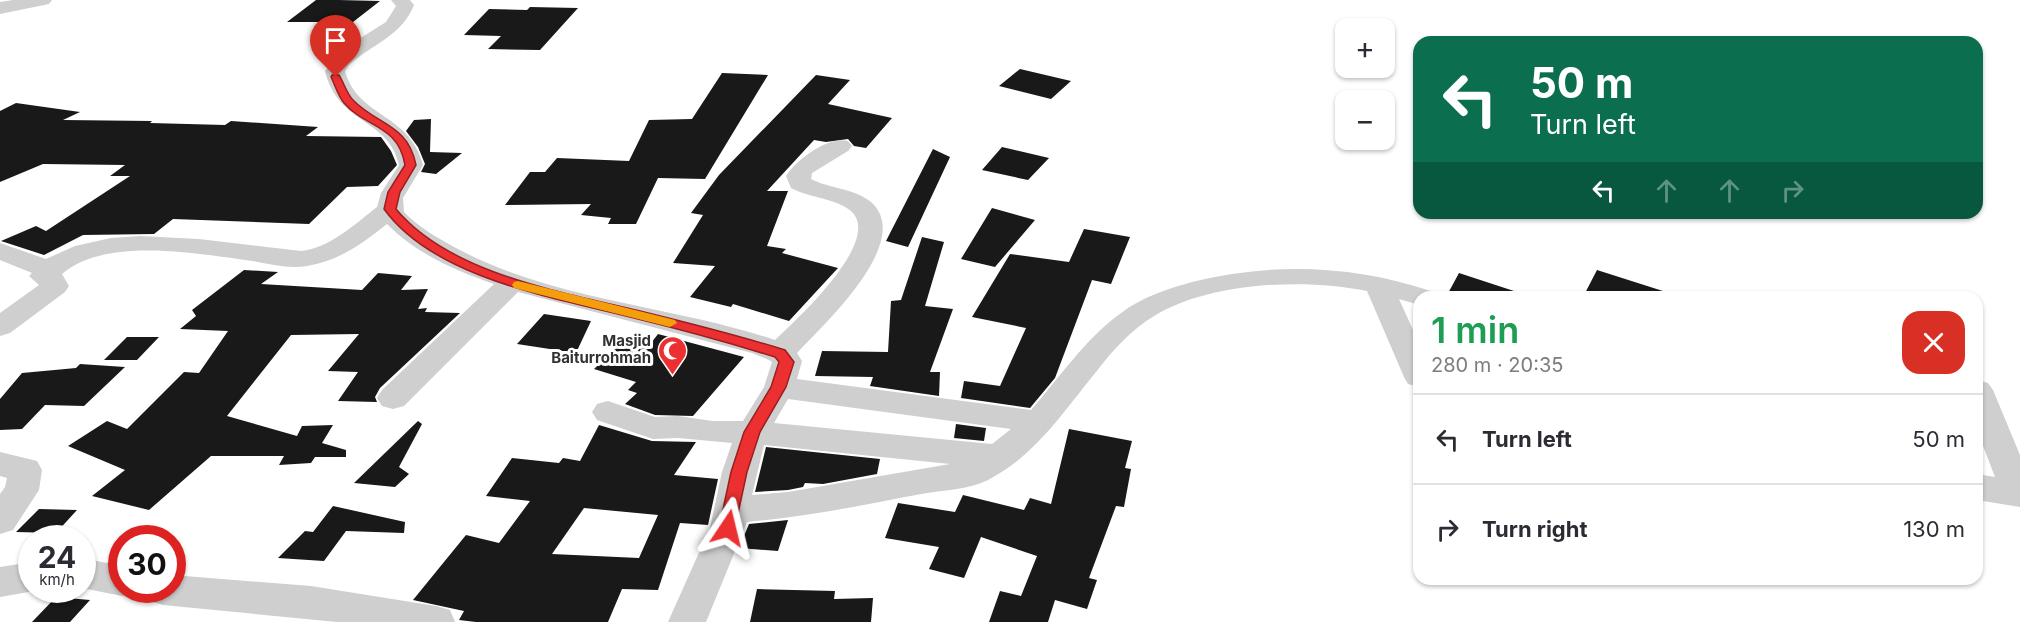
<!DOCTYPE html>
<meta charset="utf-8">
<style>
:root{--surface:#fff;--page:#f7f7f7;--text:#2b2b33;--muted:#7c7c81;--line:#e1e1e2}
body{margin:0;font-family:Inter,sans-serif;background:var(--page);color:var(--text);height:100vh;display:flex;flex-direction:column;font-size:22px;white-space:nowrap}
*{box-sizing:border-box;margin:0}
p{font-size:20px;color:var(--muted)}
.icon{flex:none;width:33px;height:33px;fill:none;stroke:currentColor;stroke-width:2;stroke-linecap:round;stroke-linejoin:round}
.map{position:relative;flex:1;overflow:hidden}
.panel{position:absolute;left:1413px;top:291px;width:570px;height:294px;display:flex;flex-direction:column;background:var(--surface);border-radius:18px;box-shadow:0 2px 4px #0004}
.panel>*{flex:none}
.banner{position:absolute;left:1413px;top:36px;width:570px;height:183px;border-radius:18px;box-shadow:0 2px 4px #0004;background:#0b6e4f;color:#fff;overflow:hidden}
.fabs{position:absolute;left:1335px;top:18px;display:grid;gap:12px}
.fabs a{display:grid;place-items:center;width:60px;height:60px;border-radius:12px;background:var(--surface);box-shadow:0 2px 4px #0004;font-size:30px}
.speed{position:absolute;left:18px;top:525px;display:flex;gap:12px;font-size:30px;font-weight:700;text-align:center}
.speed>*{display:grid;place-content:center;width:78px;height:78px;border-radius:50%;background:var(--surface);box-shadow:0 2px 4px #0004;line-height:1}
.speed small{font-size:15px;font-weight:400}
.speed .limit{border:9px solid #d22;background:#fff;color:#111}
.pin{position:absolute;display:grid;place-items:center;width:51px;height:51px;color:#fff;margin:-62px -26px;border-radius:50% 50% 50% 0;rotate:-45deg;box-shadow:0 0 6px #0007}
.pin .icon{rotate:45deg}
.me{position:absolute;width:66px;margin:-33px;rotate:10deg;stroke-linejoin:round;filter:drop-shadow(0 0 4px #0008)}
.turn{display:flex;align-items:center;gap:21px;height:126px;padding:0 18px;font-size:27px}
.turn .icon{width:78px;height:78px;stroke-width:2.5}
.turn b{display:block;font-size:42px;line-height:51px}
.lanes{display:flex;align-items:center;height:57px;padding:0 18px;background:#0003;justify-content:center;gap:30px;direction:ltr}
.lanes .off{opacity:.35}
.round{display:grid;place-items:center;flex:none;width:63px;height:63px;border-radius:18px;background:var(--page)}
.overview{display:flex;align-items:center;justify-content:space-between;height:102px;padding:0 18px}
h1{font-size:36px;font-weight:600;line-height:45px;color:#1e9e55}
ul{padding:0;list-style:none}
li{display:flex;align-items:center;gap:18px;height:90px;padding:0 18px;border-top:2px solid var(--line)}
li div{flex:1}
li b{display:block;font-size:22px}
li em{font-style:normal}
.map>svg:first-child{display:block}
.building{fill:#191919;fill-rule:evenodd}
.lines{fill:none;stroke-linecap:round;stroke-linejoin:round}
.minor{fill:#cfcfcf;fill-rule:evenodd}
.route{fill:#ec3031;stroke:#991f20;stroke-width:1.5}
.slow{fill:#f59e0b}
.labels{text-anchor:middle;stroke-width:6;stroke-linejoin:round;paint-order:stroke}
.poi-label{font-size:15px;font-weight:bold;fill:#323232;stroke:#fff;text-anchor:end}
</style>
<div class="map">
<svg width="2020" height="622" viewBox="0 0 2020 622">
<rect width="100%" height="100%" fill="#fff"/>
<path class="building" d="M 316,0 L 339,0 L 380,1 L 353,22 L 287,22 Z
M 530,7 L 578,8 L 540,50 L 488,49 L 501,36 L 464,35 L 489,9 L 527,10 Z
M 1020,69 L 1071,81 L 1051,99 L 999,86 Z
M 722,73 L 768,75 L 705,179 L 658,178 L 636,224 L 608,224 L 611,218 L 581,215 L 591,204 L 505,205 L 530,172 L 545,172 L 557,158 L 629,161 L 649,120 L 692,119 Z
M 816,75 L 850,80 L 828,104 L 892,118 L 866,148 L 854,146 L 848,139 L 826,142 L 814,140 L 767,191 L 788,191 L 767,246 L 786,249 L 782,253 L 838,268 L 789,321 L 733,304 L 731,307 L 690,297 L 715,266 L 673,263 L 703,215 L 691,213 L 719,175 Z
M 16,103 L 80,112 L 63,120 L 152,121 L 150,123 L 225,125 L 231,121 L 318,127 L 306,136 L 381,137 L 391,151 L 397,165 L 378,186 L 347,187 L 309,224 L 173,219 L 154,234 L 83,235 L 44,255 L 1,241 L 36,226 L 46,231 L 130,176 L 110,176 L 125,165 L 43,164 L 0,182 L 0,111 Z
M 431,119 L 430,152 L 462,153 L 436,174 L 421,172 L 425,164 L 418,147 L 406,131 L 414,120 Z
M 1002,147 L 1049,158 L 1028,180 L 982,170 Z
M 933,149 L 950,157 L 908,247 L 886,241 Z
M 992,208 L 1035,220 L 995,267 L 961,259 Z
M 1084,229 L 1130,237 L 1111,284 L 1092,280 L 1055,378 L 1030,408 L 961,398 L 964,381 L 1000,386 L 1026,328 L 972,317 L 1010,254 L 1069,262 Z
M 922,237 L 944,242 L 925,306 L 953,309 L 930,372 L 940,372 L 939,396 L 870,386 L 873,377 L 815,376 L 822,351 L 888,352 L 891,301 L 901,300 Z
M 244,270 L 278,272 L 261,284 L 362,290 L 378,273 L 412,276 L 401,290 L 428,289 L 418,309 L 427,308 L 425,312 L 460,313 L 380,388 L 375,397 L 377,402 L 338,401 L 358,372 L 328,371 L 359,334 L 291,335 L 227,416 L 297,436 L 302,426 L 333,425 L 322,443 L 346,450 L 346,457 L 315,457 L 311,463 L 279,465 L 284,456 L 211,456 L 149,510 L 92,496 L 125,470 L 68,446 L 107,421 L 127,429 L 184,372 L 199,373 L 228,331 L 180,329 L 196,316 L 192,310 Z
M 1597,270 L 1666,292 L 1665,297 L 1583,297 Z
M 1459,273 L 1517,292 L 1516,297 L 1446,297 Z
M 544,314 L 591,321 L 576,353 L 517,344 Z
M 658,334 L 744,357 L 693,416 L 655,415 L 625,404 L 637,393 L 628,390 L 636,382 L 594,369 L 623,341 L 648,347 Z
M 127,337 L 159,337 L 137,360 L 104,360 Z
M 80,364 L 125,367 L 84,406 L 45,405 L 22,429 L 0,430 L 0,399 L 22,373 L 76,368 Z
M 418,421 L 422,424 L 399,467 L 409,474 L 395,487 L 354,483 Z
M 956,424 L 986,428 L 984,441 L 954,438 Z
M 599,425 L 652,441 L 696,442 L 674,475 L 718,479 L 708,525 L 680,523 L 658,590 L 622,589 L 608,622 L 476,622 L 459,620 L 464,611 L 413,600 L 466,535 L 499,543 L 530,501 L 486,496 L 512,458 L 559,463 L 563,458 L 580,461 ZM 584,508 L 658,515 L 639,558 L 552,554 Z
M 1069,429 L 1132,441 L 1125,468 L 1131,469 L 1124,507 L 1116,506 L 1089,578 L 1097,580 L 1087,609 L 1055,600 L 1048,622 L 989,622 L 1000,591 L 1021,596 L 1037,556 L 981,537 L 964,578 L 929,569 L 939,547 L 885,538 L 898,503 L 955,512 L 963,495 L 1024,510 L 1030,498 L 1051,504 Z
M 766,447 L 880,459 L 877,474 L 823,484 L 805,483 L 803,487 L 788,490 L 755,492 Z
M 333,506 L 405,522 L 404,533 L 346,531 L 324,561 L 278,558 L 305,531 L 313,532 Z
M 39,509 L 77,510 L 56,533 L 16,532 Z
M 788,520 L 778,551 L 739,548 L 749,524 Z
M 757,589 L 835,591 L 834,599 L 873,598 L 871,622 L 750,622 Z
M 56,597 L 90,600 L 70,622 L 32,622 Z"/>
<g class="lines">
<path class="minor" d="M 13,0 L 52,0 L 49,4 L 0,14 L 0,2 Z
M 391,0 L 410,0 L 414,5 C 402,36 372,44 349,65 L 345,71 C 358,118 410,113 423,165 L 403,198 L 404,212 C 418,227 438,238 456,248 C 555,301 671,305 775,340 C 795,321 882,242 852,212 C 837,198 809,198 791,188 L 786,176 C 796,160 828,136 848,141 L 852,146 L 848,151 L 812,173 L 811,179 C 830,189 854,188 871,202 C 915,241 823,325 797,353 L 802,361 L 797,379 L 1031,410 C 1060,377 1085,339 1121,313 C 1142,297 1167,289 1192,282 C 1272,262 1353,265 1431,291 L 1435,297 L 1419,297 L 1419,305 L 1399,299 L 1419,343 L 1419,387 L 1408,384 L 1404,377 L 1367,291 C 1305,278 1210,282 1154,316 C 1131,330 1112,351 1096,372 C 1064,411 1034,457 988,480 C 969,490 942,490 921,494 C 863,505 806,517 747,522 L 706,622 L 668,622 L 710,528 L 722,472 L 732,443 L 678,438 L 653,439 L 597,420 L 592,412 L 597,404 L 608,401 L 655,417 L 678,416 L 713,421 L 743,421 L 764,387 L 772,362 L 769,360 L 752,353 L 518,292 L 404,406 L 393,409 L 382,406 L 377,398 L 382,390 L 494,284 C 456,271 415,253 387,224 C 363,243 339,261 307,266 C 289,269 270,264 253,261 C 199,254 106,236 62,274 L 69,286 L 65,292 L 10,333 L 0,336 L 0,313 L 39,285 L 29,276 L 32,273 L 0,260 L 0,243 L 46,259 L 75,246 L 111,238 L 140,236 L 199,239 L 301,251 C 330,248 355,224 377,207 L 381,193 L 399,165 C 389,118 338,125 325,71 L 343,49 L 386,22 L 396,6 ZM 788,399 L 1011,429 L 992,444 L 774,423 ZM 764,445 L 950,464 L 788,492 L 752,495 Z
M 1977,380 L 1988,383 L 1993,390 L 2020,455 L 2020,507 L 1977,500 L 1977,474 L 1995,477 L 1977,430 Z
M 0,452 L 37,461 L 42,470 L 39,490 L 13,530 L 0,534 L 0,494 L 5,487 L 7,478 L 0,476 Z
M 82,558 L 122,566 L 122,590 L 136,590 L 135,592 L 122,596 L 82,588 Z
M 32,562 L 32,590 L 40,590 L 0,597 L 0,567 Z
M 172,575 L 311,586 L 436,606 L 450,610 L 455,622 L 337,622 L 163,605 L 150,601 L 144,590 L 172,590 Z"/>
</g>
<path class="route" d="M 332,75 L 339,75 C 344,83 347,94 353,100 C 377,125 408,124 416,165 L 400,192 L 396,209 C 450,274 562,292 640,311 C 689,323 737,335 785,350 L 794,362 L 786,387 L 760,432 L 747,472 L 734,532 L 728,534 L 722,532 L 719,528 L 731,472 L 744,432 L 771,387 L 779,362 L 775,357 C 727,342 679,329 630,317 C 552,297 434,278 384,209 L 388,192 L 405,165 C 398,124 365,128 344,103 C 338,96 335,85 331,77 Z"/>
<path class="slow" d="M 518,281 L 675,320 L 677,323 L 670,327 L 514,288 L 512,285 L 514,282 Z"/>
<defs>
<symbol id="mosque-pin" viewBox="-11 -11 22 30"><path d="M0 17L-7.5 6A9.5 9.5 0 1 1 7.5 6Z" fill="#ec3031" stroke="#fff"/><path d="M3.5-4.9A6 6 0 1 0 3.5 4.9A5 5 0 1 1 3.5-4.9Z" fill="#fff"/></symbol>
</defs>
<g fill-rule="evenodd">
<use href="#mosque-pin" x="656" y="334" width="33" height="45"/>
</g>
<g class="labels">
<g class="poi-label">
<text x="651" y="346">Masjid<tspan x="651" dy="17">Baiturrohmah</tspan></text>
</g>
</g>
</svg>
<div class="fabs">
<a>+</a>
<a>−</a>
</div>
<div class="speed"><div>24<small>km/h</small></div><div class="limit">30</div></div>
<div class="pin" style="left:336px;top:77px;background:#d93025"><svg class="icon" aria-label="arrive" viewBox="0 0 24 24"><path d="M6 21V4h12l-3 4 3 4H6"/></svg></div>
<svg class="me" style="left:728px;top:528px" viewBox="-20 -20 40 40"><path d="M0-17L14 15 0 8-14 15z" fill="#ec3031" stroke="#fff" stroke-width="4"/></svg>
<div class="banner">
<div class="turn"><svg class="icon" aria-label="left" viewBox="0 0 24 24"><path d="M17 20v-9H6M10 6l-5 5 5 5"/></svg><div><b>50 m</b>Turn left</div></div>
<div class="lanes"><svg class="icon" aria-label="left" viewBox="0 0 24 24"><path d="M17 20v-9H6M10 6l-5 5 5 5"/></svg><svg class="icon off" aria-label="ahead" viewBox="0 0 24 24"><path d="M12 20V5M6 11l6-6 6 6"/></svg><svg class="icon off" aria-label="ahead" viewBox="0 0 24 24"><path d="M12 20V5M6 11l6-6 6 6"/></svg><svg class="icon off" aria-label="right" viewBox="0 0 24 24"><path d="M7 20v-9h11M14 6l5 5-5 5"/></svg></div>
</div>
<section class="panel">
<div class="overview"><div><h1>1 min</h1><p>280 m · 20:35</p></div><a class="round" style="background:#d93025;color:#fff"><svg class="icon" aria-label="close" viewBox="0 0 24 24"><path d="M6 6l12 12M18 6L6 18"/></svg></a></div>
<ul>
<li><svg class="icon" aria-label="left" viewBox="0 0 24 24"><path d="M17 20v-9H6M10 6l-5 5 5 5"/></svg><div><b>Turn left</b></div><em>50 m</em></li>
<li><svg class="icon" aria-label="right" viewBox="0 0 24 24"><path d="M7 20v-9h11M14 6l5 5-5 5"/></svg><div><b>Turn right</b></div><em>130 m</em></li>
</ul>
</section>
</div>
